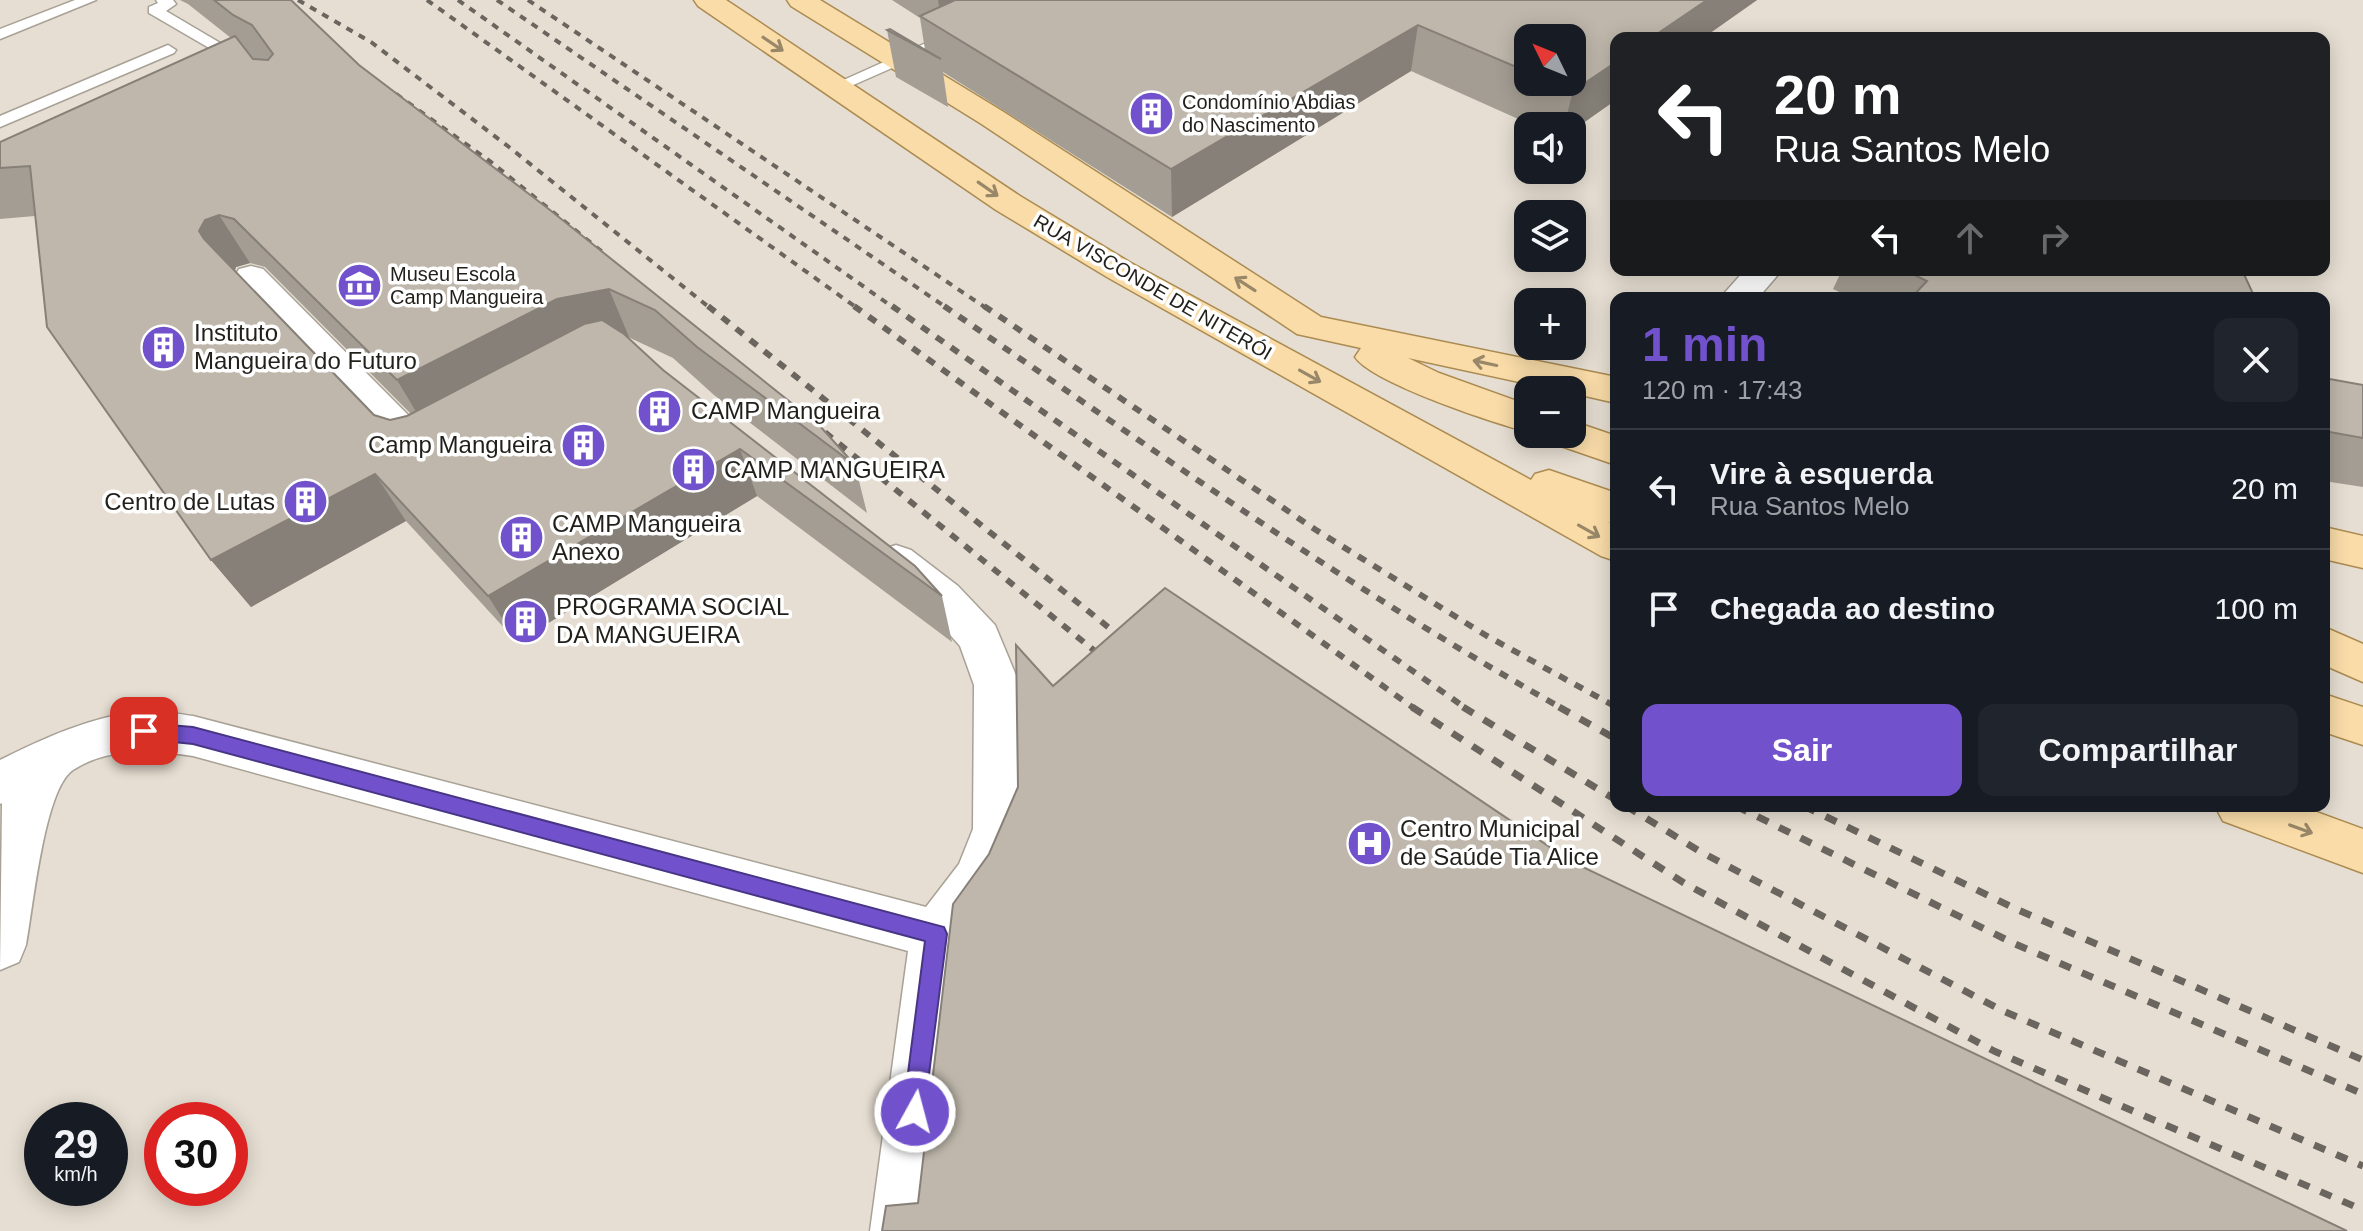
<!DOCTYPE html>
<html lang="pt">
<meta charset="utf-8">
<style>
:root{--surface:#171b24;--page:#20242c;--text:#f1f3f6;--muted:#9ea1a6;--line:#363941;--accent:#7152cc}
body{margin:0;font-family:Arial,sans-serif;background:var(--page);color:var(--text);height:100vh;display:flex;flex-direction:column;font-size:30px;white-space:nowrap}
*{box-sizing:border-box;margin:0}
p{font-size:26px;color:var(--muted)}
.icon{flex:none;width:44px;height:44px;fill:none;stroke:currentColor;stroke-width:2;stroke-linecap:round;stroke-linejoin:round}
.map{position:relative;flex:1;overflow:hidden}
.panel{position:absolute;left:1610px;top:292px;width:720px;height:520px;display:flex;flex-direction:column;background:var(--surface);border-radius:16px;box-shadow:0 4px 20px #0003}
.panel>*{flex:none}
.top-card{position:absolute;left:1610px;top:32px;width:720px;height:244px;border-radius:16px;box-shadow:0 4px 20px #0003;background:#202124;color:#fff;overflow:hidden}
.needle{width:52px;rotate:313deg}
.controls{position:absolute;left:1514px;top:24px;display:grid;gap:16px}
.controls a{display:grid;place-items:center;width:72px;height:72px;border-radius:16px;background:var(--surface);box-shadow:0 4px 20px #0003;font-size:40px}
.speed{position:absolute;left:24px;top:1102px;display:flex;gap:16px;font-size:40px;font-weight:700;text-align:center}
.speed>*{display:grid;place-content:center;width:104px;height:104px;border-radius:50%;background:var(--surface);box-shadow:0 4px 20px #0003;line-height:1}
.speed small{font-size:20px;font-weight:400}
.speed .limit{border:12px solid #d22;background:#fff;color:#111}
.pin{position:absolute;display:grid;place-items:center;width:68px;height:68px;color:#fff;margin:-34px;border-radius:16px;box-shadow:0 4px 12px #0006}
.me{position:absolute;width:88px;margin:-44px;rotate:7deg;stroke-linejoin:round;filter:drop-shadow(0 0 6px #0008)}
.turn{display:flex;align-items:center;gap:28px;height:168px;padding:0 32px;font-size:36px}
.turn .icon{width:104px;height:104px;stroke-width:2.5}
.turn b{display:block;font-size:56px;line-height:68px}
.lanes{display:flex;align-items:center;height:76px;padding:0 32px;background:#0003;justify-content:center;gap:40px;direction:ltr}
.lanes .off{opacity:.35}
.round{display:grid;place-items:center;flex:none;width:84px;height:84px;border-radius:16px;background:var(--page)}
.headline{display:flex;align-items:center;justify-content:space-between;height:136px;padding:0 32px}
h1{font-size:48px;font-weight:700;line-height:60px;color:var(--accent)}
.action{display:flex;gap:16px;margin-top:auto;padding:16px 32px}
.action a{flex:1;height:92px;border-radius:16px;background:var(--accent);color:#fff;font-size:32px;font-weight:700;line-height:92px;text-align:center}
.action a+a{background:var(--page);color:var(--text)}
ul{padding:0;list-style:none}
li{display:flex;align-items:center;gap:24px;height:120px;padding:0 32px;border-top:2px solid var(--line)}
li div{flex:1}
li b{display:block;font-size:30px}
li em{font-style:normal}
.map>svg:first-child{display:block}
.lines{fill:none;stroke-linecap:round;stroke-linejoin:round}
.service-casing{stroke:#a8a195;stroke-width:3}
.minor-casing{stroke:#a8a195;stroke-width:3}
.primary-casing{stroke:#ab8b51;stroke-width:3}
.service{fill:#fff;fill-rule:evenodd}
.minor{fill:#fff;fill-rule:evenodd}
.primary{fill:#f9dca8;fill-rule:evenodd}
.rail-far2{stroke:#6a655e;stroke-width:4;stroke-dasharray:7 7;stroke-linecap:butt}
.rail-far1{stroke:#6a655e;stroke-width:6;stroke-dasharray:9 9;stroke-linecap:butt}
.rail{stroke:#6a655e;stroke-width:7;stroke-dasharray:12 12;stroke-linecap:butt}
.wall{fill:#a49d93;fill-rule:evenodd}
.shaded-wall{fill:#868078}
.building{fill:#bfb7ab;stroke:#868078;stroke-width:2}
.oneway{stroke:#988768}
.route{fill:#7152cc;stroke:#493585;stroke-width:2}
.labels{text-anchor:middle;stroke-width:7;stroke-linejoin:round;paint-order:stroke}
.far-poi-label{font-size:20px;fill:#211f1a;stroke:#fff;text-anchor:start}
.far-street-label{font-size:20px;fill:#211f1a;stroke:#fff}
.poi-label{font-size:24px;fill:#211f1a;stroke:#fff;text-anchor:start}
</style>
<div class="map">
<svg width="2363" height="1231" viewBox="0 0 2363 1231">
<rect width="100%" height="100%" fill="#e6ded2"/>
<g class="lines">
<defs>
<path id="service" d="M 75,0 L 96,0 L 0,39 L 0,29 Z
M 156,0 L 173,0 L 176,4 L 166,11 L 249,60 L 247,63 L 235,63 L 149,13 L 149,7 L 158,3 Z
M 955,30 L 960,32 L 960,38 L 842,90 L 830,90 L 828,87 Z
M 168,45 L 176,50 L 174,53 L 0,127 L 0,116 Z"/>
<path id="minor" d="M 251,266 L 263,269 L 425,432 L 433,429 L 447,433 L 453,443 L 447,453 L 421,465 L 407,461 L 239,285 L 234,277 L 239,269 Z
M 1745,270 L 1782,270 L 1758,298 L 1720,298 Z
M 896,545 L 911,550 L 958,586 L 995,625 L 1020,685 L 1023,829 L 996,894 L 962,942 L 930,1231 L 870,1231 L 908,951 L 193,756 C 154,750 108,747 73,770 C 44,789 33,909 26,945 L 19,962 L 0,970 L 2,803 L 0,804 L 0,760 C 44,738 92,716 143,711 C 159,710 177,714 193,716 L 926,907 L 959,864 L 973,829 L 974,685 L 960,646 L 928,610 L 881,572 L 875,561 L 881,550 Z"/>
<path id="primary" d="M 694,0 L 726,0 L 1020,196 L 1131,263 L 1531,480 L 1535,474 L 1549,470 L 1616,493 L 1616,524 L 1608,522 L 1616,526 L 1616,561 L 1601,556 L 1107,277 L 996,210 L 698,6 Z
M 787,0 L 820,0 L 1002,111 L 1321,317 L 1616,377 L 1616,403 L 1572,393 L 1572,390 L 1556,390 L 1408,358 L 1439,373 L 1528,405 L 1528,432 C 1494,423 1372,383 1355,357 L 1361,348 L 1297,334 L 980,123 L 791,6 Z
M 1572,421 L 1616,436 L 1616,465 L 1555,444 L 1549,434 L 1572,434 Z
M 2324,527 L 2363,536 L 2363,568 L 2324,559 Z
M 2324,627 L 2363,644 L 2363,682 L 2324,665 Z
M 2324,694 L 2363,707 L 2363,745 L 2324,732 Z
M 2215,806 L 2300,806 L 2363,829 L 2363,873 L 2223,821 Z"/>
</defs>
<use href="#service" class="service-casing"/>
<use href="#minor" class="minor-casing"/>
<use href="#primary" class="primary-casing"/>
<use href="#service" class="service"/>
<use href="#minor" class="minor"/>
<use href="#primary" class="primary"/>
<path class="rail-far2" d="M 298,0 L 371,42 L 509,147 L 710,308
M 427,0 L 857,308
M 458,0 L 894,308
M 497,0 L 947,308
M 528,0 L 986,308
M 396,94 L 491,162 L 606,255"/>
<path class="rail-far1" d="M 708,306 L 1133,647
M 854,306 L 1415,709
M 892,306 L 1467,709
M 944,306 C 1147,446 1348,588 1563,709
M 984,306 L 1316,530 L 1487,636 L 1616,707
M 811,421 L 1112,665"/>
<path class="rail" d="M 1412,707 L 1684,883 L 1994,1051 L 2363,1210
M 1463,707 L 1616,800
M 1559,707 L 1616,739
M 1626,806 L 1701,852 L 2001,1010 L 2363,1166
M 1736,806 L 2013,943 L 2363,1094
M 1804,806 L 2016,909 L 2363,1060"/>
</g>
<path class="wall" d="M 180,0 L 291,0 L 359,65 L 855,465 L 867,513 L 714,395 L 673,358 L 628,337 L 663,370 L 942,596 L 952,642 L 757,496 L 517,642 L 406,521 L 251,607 L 211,560 L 35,216 L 0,219 L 0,142 L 231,38 L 188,4 ZM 250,263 L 265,267 L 411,414 L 390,420 L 374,415 L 235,271 L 236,267 Z
M 892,0 L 1757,0 L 1703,38 L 1616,38 L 1572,126 L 1534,126 L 1411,71 L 1172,217 L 943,72 L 948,107 L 896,77 L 887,30 L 925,50 L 920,18 ZM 1528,38 L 1572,82 L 1528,82 Z
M 1842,270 L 2242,270 L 2255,298 L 1852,298 L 1833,289 Z
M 2324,378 L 2363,385 L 2363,487 L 2324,481 Z"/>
<path class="shaded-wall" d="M 938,0 L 952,0 L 956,27 L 943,30 Z
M 1707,0 L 1757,0 L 1703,38 L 1651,38 Z
M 1418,25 L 1411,71 L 1172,217 L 1171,169 Z
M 1616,62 L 1616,100 L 1572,131 L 1572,126 L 1564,126 L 1573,91 Z
M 219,215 L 250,263 L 236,267 L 231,279 L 199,231 L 205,220 Z
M 609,289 L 629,337 L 426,428 L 397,380 L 557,299 Z
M 740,449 L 757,496 L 517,642 L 488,596 Z
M 375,474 L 406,521 L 251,607 L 211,560 Z"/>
<path class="building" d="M 214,0 L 291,0 L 359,65 L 550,210 L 819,425 L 855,465 L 697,347 L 655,310 L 609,289 L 557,299 L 397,380 L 234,219 L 219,215 L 205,220 L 199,231 L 204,239 L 374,415 L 390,420 L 407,416 L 584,324 L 602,320 L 624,334 L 663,370 L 915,566 L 942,596 L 740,449 L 488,596 L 375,474 L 211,560 L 47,327 L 30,166 L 0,168 L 0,142 L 235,36 L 253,59 L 268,60 L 273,54 L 252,25 L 233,15 Z
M 955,0 L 1707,0 L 1651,38 L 1616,38 L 1616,62 L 1573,91 L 1551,82 L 1572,82 L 1572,38 L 1528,38 L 1528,72 L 1418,25 L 1171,169 L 920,16 Z
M 890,29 L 941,59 L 887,30 Z
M 1904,270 L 2242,270 L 2255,298 L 1911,298 L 1927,281 Z
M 2324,378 L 2363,385 L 2363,438 L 2324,431 Z
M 1165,588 L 1572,862 L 2347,1231 L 882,1231 L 886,1206 L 918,1203 L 953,904 L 989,854 L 1018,787 L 1016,645 L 1053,686 Z"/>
<defs><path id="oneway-shaft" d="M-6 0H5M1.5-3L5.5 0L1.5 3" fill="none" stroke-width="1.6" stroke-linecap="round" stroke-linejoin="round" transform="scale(2)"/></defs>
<g class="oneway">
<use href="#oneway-shaft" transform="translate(773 44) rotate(34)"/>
<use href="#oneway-shaft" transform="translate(988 189) rotate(35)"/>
<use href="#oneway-shaft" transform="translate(1245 284) rotate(-147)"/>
<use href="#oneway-shaft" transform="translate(1485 363) rotate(-168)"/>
<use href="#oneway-shaft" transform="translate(1310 376) rotate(29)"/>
<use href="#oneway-shaft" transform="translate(1589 531) rotate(29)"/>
<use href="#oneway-shaft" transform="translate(2301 829) rotate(20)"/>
</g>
<path class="route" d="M 144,723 L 193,727 L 944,927 L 947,934 L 923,1121 L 915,1124 L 906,1121 L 903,1112 L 925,941 L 193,744 L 144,739 L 138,737 L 135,731 L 138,725 Z"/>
<defs>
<symbol id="building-disc" viewBox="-11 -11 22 22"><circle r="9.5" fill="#7152cc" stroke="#fff"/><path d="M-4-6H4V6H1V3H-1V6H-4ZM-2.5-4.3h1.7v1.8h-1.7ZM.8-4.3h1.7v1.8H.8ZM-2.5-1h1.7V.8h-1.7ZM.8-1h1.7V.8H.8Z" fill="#fff"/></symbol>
<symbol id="museum-disc" viewBox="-11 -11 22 22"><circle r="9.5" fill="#7152cc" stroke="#fff"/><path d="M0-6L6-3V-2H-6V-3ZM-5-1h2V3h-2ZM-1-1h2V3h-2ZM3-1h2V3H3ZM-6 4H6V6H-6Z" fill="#fff"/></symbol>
<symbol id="hospital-disc" viewBox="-11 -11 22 22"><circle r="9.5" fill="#7152cc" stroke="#fff"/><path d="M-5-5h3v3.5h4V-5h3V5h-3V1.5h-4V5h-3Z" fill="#fff"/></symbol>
</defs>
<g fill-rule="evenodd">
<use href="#building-disc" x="1126" y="88" width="51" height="51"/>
<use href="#museum-disc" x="334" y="260" width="51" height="51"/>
<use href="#building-disc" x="138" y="322" width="51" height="51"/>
<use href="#building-disc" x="634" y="386" width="51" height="51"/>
<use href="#building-disc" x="558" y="420" width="51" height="51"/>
<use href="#building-disc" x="668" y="444" width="51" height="51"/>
<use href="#building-disc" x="280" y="476" width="51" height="51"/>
<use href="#building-disc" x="496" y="512" width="51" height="51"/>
<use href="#building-disc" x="500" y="596" width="51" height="51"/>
<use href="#hospital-disc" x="1344" y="818" width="51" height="51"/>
</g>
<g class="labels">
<g class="far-poi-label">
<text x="1182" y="109">Condomínio Abdias<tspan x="1182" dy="23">do Nascimento</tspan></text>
<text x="390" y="281">Museu Escola<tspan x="390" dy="23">Camp Mangueira</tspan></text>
</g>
<g class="far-street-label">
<text transform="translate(1153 287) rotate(30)" y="7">RUA VISCONDE DE NITERÓI</text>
</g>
<g class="poi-label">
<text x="194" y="341">Instituto<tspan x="194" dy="28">Mangueira do Futuro</tspan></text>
<text x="691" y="419">CAMP Mangueira</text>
<text x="552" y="453" text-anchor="end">Camp Mangueira</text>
<text x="724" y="478">CAMP MANGUEIRA</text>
<text x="275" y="510" text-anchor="end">Centro de Lutas</text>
<text x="552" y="532">CAMP Mangueira<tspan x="552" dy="28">Anexo</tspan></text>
<text x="556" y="615">PROGRAMA SOCIAL<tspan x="556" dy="28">DA MANGUEIRA</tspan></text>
<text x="1400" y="837">Centro Municipal<tspan x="1400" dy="28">de Saúde Tia Alice</tspan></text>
</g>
</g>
</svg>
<div class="controls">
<a><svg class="needle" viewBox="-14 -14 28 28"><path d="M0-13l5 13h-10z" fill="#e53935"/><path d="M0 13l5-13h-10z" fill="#9ea1a6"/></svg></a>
<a><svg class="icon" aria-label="sound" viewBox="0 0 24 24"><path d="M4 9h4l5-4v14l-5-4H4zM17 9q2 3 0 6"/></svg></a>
<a><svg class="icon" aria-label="layers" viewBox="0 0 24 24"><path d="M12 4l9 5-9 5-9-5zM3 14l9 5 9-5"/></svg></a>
<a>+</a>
<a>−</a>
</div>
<div class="speed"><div>29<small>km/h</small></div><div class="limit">30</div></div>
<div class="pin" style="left:144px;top:731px;background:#d93025"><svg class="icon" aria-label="arrive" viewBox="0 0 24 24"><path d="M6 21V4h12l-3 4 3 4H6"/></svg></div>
<svg class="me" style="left:915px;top:1112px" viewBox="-20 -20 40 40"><circle r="17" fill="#7152cc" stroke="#fff" stroke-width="3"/><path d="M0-11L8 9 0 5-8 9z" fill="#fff"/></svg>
<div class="top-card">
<div class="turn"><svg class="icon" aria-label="left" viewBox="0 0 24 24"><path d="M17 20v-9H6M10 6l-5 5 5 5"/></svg><div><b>20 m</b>Rua Santos Melo</div></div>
<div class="lanes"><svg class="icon" aria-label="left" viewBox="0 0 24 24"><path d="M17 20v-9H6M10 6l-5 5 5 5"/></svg><svg class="icon off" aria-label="ahead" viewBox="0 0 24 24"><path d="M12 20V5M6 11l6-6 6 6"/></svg><svg class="icon off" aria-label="right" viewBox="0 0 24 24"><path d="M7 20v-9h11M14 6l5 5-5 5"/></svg></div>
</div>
<section class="panel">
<div class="headline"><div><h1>1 min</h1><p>120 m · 17:43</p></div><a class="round"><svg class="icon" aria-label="close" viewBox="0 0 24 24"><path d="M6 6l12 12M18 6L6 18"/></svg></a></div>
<ul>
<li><svg class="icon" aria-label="left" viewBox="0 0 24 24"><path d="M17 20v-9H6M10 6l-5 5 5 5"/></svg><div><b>Vire à esquerda</b><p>Rua Santos Melo</p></div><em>20 m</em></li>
<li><svg class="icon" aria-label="arrive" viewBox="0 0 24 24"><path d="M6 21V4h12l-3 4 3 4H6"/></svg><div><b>Chegada ao destino</b></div><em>100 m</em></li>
</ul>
<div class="action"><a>Sair</a><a>Compartilhar</a></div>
</section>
</div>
